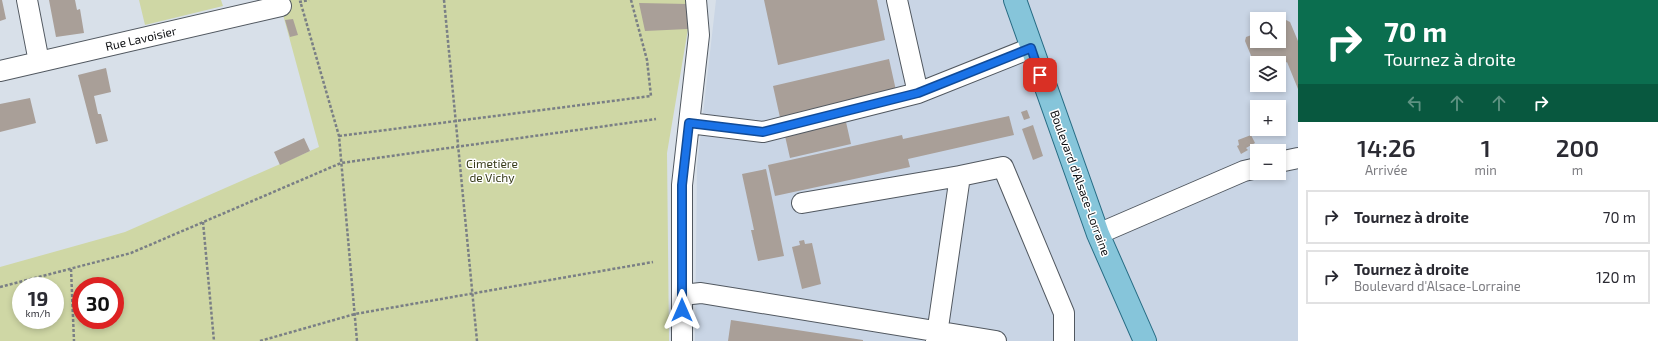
<!DOCTYPE html>
<html lang="fr">
<meta charset="utf-8">
<style>
:root{--surface:#fff;--page:#f2f2f3;--text:#2b2b33;--muted:#7c7c81;--line:#e1e1e2}
body{margin:0;font-family:"Exo 2",sans-serif;background:var(--page);color:var(--text);height:100vh;display:flex;flex-direction:column;font-size:15px;white-space:nowrap}
*{box-sizing:border-box;margin:0}
p{font-size:13px;color:var(--muted)}
.icon{flex:none;width:22px;height:22px;fill:none;stroke:currentColor;stroke-width:2;stroke-linecap:round;stroke-linejoin:round}
.map{position:relative;flex:1;overflow:hidden}
.sheet{display:flex;flex-direction:column;background:var(--surface);width:360px}
.sheet>*{flex:none}
.hud{background:#0b6e4f;color:#fff;overflow:hidden}
.fabs{position:absolute;left:1250px;top:12px;display:grid;gap:8px}
.fabs a{display:grid;place-items:center;width:36px;height:36px;border-radius:0px;background:var(--surface);box-shadow:0 2px 6px #0003;font-size:20px}
.speed{position:absolute;left:12px;top:277px;display:flex;gap:8px;font-size:20px;font-weight:700;text-align:center}
.speed>*{display:grid;place-content:center;width:52px;height:52px;border-radius:50%;background:var(--surface);box-shadow:0 2px 6px #0003;line-height:1}
.speed small{font-size:10px;font-weight:400}
.speed .limit{border:6px solid #d22;background:#fff;color:#111}
.pin{position:absolute;display:grid;place-items:center;width:34px;height:34px;color:#fff;margin:-17px;border-radius:8px;box-shadow:0 2px 6px #0006}
.me{position:absolute;width:44px;margin:-22px;rotate:0deg;stroke-linejoin:round;filter:drop-shadow(0 0 3px #0008)}
.turn{display:flex;align-items:center;gap:14px;height:84px;padding:0 20px;font-size:18px}
.turn .icon{width:52px;height:52px;stroke-width:2.5}
.turn b{display:block;font-size:28px;line-height:34px}
.lanes{display:flex;align-items:center;height:38px;padding:0 20px;background:#0003;justify-content:center;gap:20px;direction:ltr}
.lanes .off{opacity:.35}
.eta{display:flex;justify-content:space-evenly;align-items:center;height:68px;text-align:center}
.eta b{font-size:24px;font-weight:600;line-height:28px}
ul{padding:0;list-style:none}
li{display:flex;align-items:center;gap:12px;height:54px;margin:0 8px 6px;padding:0 12px;border:2px solid var(--line);border-radius:0px}
li div{flex:1}
li b{display:block;font-size:15px}
li em{font-style:normal}
main{display:flex;flex:1;min-height:0}
.map>svg:first-child{display:block}
.built{fill:#c9d5e5;fill-rule:evenodd}
.green{fill:#cfd7a5;fill-rule:evenodd}
.building{fill:#a99f98}
.lines{fill:none;stroke-linecap:round;stroke-linejoin:round}
.minor-casing{stroke:#515860;stroke-width:22}
.major-casing{stroke:#276c84;stroke-width:24}
.path{stroke:#7a7f85;stroke-width:2.5;stroke-dasharray:3 2;stroke-linecap:butt}
.minor{stroke:#fff;stroke-width:20}
.major{stroke:#86c5da;stroke-width:22}
.route-casing{stroke:#114b97;stroke-width:10}
.route{stroke:#1a73e8;stroke-width:7}
.labels{text-anchor:middle;stroke-width:3;stroke-linejoin:round;paint-order:stroke}
.street-label{font-size:12px;fill:#0c0e11;stroke:#fff}
.park-label{font-size:12px;fill:#373b19;stroke:#fff}
</style>
<main>
<div class="map">
<svg width="1298" height="341" viewBox="0 0 1298 341">
<rect width="100%" height="100%" fill="#d8e0e9"/>
<path class="built" d="M 716,0 L 1298,0 L 1298,341 L 695,341 L 697,166 ZM 1257,19 L 1279,19 L 1279,41 L 1257,41 ZM 1257,63 L 1279,63 L 1279,85 L 1257,85 ZM 1257,107 L 1279,107 L 1279,129 L 1257,129 ZM 1257,151 L 1279,151 L 1279,173 L 1257,173 Z"/>
<path class="green" d="M 139,0 L 221,0 L 223,6 L 145,25 Z
M 279,0 L 688,0 L 688,29 L 667,153 L 669,341 L 0,341 L 0,267 L 125,232 L 319,147 ZM 21,286 L 55,286 L 55,320 L 21,320 ZM 81,286 L 115,286 L 115,320 L 81,320 Z"/>
<path class="building" d="M 0,0 L 2,0 L 6,19 L 0,21 Z
M 49,0 L 75,0 L 77,10 L 80,9 L 84,33 L 56,37 Z
M 764,0 L 877,0 L 885,40 L 778,65 Z
M 639,3 L 688,4 L 688,29 L 645,31 Z
M 293,19 L 298,35 L 290,37 L 285,20 Z
M 1286,20 L 1290,22 L 1298,41 L 1298,89 L 1287,62 L 1279,66 L 1279,63 L 1257,63 L 1257,70 L 1245,41 L 1246,37 L 1257,33 L 1257,41 L 1279,41 L 1279,23 Z
M 889,59 L 897,95 L 781,122 L 773,86 Z
M 106,68 L 111,92 L 94,96 L 98,114 L 101,114 L 108,141 L 96,144 L 78,75 Z
M 30,98 L 36,123 L 0,132 L 0,104 Z
M 1027,110 L 1030,118 L 1024,120 L 1021,112 Z
M 1009,116 L 1014,135 L 908,159 L 910,167 L 775,196 L 768,165 L 902,135 L 903,139 Z
M 846,122 L 851,144 L 790,158 L 785,136 Z
M 1033,125 L 1043,156 L 1033,160 L 1022,129 Z
M 1251,135 L 1255,143 L 1246,148 L 1248,150 L 1241,154 L 1237,146 L 1239,145 L 1238,140 Z
M 304,138 L 310,151 L 280,165 L 274,152 Z
M 766,169 L 784,256 L 758,261 L 751,230 L 754,230 L 742,174 Z
M 804,240 L 805,244 L 812,243 L 821,284 L 802,289 L 792,247 L 800,245 L 799,241 Z
M 731,320 L 863,340 L 863,341 L 728,341 Z"/>
<g class="lines">
<defs>
<path id="minor" d="M 27,0 L 39,62
M 897,0 L 918,93
M 0,71 L 281,6
M 689,123 L 763,132 L 918,93 L 1031,48
M 1279,162 L 1298,158
M 802,203 L 960,176
M 1098,234 L 1244,171 L 1257,168
M 682,295 L 701,293 L 996,341
M 682,341 L 682,185 L 699,35 L 696,0
M 936,341 L 960,176 L 1003,167 L 1064,313 L 1064,341"/>
<path id="major" d="M 1015,0 L 1098,234 L 1145,341"/>
</defs>
<use href="#minor" class="minor-casing"/>
<use href="#major" class="major-casing"/>
<path class="path" d="M 444,0 L 477,341
M 299,2 L 309,0
M 301,4 L 339,136 L 357,341
M 339,136 L 651,96 L 647,60 L 631,0
M 203,222 L 214,341
M 71,269 L 74,341
M 0,287 L 131,253 L 341,163 L 656,119
M 260,341 L 355,314 L 653,262"/>
<use href="#minor" class="minor"/>
<use href="#major" class="major"/>
</g>
<g class="lines">
<defs>
<path id="route" d="M 682,310 L 682,185 L 689,123 L 763,132 L 918,93 L 1031,48 L 1040,75"/>
</defs>
<use href="#route" class="route-casing"/>
<use href="#route" class="route"/>
</g>
<g class="labels">
<g class="street-label">
<text transform="translate(141 39) rotate(-13)" y="4">Rue Lavoisier</text>
<text transform="translate(1080 183) rotate(70)" y="4">Boulevard d'Alsace-Lorraine</text>
</g>
<g class="park-label">
<text x="492" y="168">Cimetière<tspan x="492" dy="14">de Vichy</tspan></text>
</g>
</g>
</svg>
<div class="fabs">
<a><svg class="icon" aria-label="search" viewBox="0 0 24 24"><circle cx="10" cy="10" r="6"/><path d="M15 15l6 6"/></svg></a>
<a><svg class="icon" aria-label="layers" viewBox="0 0 24 24"><path d="M12 4l9 5-9 5-9-5zM3 14l9 5 9-5"/></svg></a>
<a>+</a>
<a>−</a>
</div>
<div class="speed"><div>19<small>km/h</small></div><div class="limit">30</div></div>
<div class="pin" style="left:1040px;top:75px;background:#d93025"><svg class="icon" aria-label="arrive" viewBox="0 0 24 24"><path d="M6 21V4h12l-3 4 3 4H6"/></svg></div>
<svg class="me" style="left:682px;top:310px" viewBox="-20 -20 40 40"><path d="M0-17L14 15 0 8-14 15z" fill="#1a73e8" stroke="#fff" stroke-width="4"/></svg>
</div>
<section class="sheet">
<div class="hud">
<div class="turn"><svg class="icon" aria-label="right" viewBox="0 0 24 24"><path d="M7 20v-9h11M14 6l5 5-5 5"/></svg><div><b>70 m</b>Tournez à droite</div></div>
<div class="lanes"><svg class="icon off" aria-label="left" viewBox="0 0 24 24"><path d="M17 20v-9H6M10 6l-5 5 5 5"/></svg><svg class="icon off" aria-label="ahead" viewBox="0 0 24 24"><path d="M12 20V5M6 11l6-6 6 6"/></svg><svg class="icon off" aria-label="ahead" viewBox="0 0 24 24"><path d="M12 20V5M6 11l6-6 6 6"/></svg><svg class="icon" aria-label="right" viewBox="0 0 24 24"><path d="M7 20v-9h11M14 6l5 5-5 5"/></svg></div>
</div>
<div class="eta">
<div><b>14:26</b><p>Arrivée</p></div>
<div><b>1</b><p>min</p></div>
<div><b>200</b><p>m</p></div>
</div>
<ul>
<li><svg class="icon" aria-label="right" viewBox="0 0 24 24"><path d="M7 20v-9h11M14 6l5 5-5 5"/></svg><div><b>Tournez à droite</b></div><em>70 m</em></li>
<li><svg class="icon" aria-label="right" viewBox="0 0 24 24"><path d="M7 20v-9h11M14 6l5 5-5 5"/></svg><div><b>Tournez à droite</b><p>Boulevard d'Alsace-Lorraine</p></div><em>120 m</em></li>
</ul>
</section>
</main>
